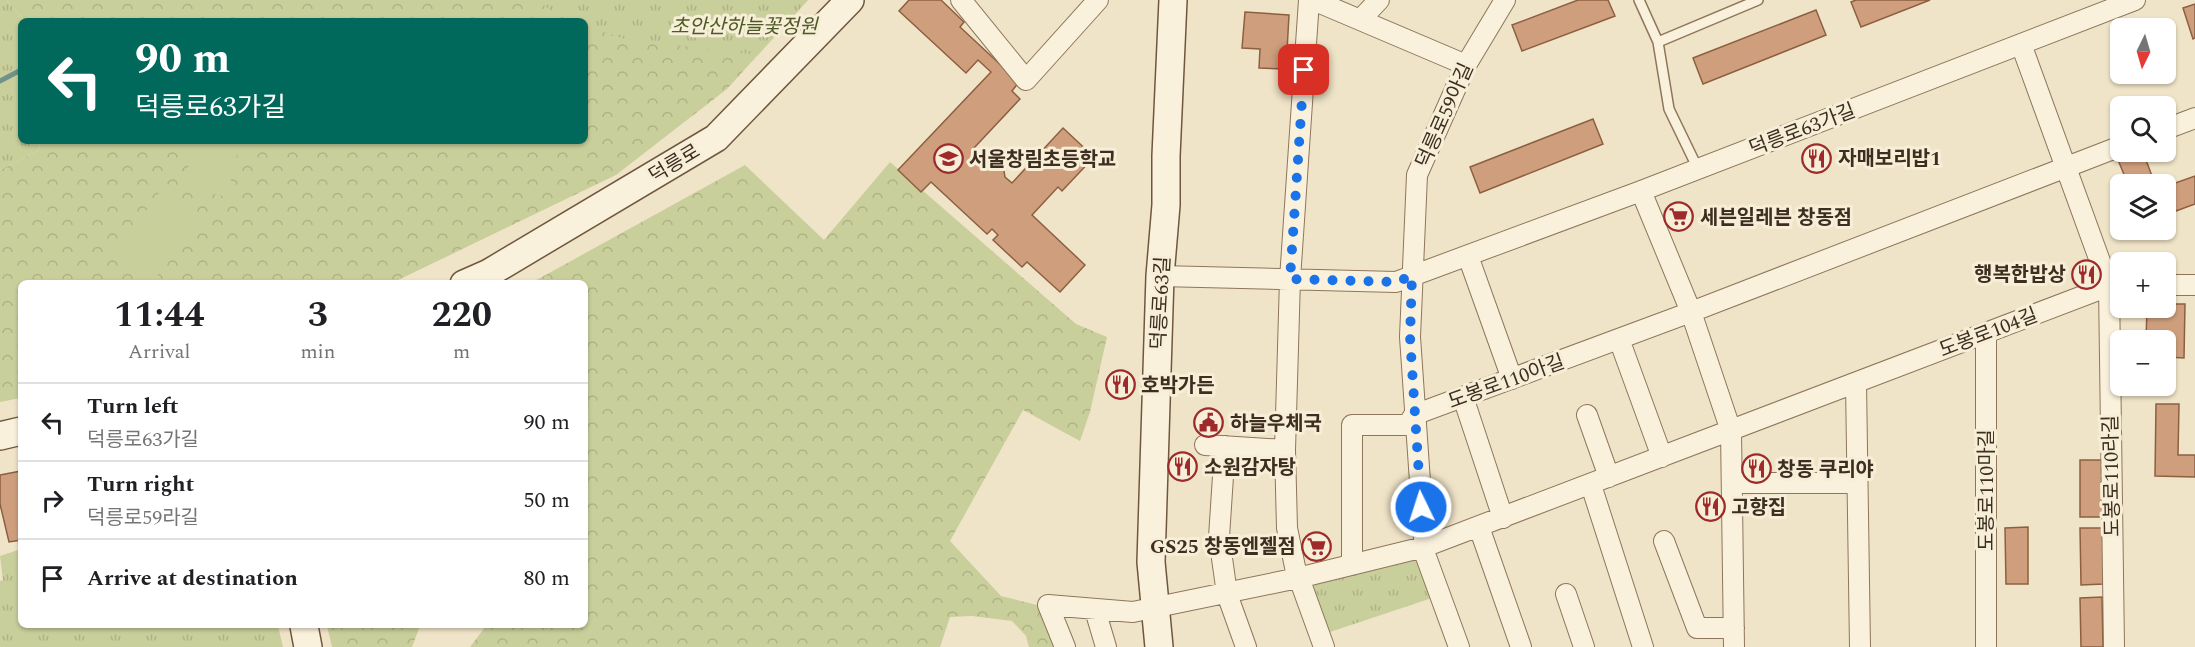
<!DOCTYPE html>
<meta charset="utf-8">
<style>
:root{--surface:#fff;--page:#f2f2f2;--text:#202124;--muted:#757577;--line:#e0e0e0}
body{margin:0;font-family:Spectral,"Noto Sans KR",serif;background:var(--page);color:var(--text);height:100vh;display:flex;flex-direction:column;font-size:22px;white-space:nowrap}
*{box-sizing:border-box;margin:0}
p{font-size:20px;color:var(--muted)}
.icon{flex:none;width:33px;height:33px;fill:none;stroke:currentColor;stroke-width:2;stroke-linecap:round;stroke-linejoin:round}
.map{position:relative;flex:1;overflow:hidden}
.sheet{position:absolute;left:18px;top:280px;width:570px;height:348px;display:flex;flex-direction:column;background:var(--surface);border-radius:9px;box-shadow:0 2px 4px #0004}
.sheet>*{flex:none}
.banner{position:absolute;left:18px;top:18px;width:570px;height:126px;border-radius:9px;box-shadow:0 2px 4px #0004;background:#00695c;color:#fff;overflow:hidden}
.needle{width:39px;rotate:185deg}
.tools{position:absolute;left:2110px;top:18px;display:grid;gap:12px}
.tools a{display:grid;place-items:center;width:66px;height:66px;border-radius:9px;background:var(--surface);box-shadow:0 2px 4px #0004;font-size:30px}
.pin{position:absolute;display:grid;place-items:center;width:51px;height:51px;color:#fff;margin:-26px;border-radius:12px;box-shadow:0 3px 9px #0006}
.me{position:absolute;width:66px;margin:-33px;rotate:356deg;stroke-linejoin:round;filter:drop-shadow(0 0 4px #0008)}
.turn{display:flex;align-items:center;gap:21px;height:126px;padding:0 18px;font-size:27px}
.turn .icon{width:78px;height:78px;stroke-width:2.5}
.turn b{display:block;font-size:42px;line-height:51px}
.eta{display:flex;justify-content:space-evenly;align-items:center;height:102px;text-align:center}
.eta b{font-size:36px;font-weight:700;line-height:42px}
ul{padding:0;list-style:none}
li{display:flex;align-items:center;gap:18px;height:78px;padding:0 18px;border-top:2px solid var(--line)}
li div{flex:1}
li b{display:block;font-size:22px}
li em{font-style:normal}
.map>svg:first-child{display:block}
.forest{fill:url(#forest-crowns)}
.park{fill:url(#park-tufts)}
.pitch{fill:#c9cf9b}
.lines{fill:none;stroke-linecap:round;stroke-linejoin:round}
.stream{stroke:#6f938a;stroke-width:5}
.building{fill:#cf9f7d;stroke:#8d5f41;stroke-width:1.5}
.lane-casing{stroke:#8d765c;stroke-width:12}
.street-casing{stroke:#8d765c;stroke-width:22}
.secondary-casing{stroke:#6f573f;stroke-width:30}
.lane{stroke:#faf1dc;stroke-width:9}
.street{stroke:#faf1dc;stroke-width:20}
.secondary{stroke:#faf1dc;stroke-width:27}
.route{stroke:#1a73e8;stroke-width:10;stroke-dasharray:0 18}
.labels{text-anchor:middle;stroke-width:6;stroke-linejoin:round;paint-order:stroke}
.park-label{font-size:20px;font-style:italic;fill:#4d5a26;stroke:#f7eed8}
.street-label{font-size:20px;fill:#3d2e20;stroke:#f7eed8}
.poi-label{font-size:20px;font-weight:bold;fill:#3d2e20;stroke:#f7eed8;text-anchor:start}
</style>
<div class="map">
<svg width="2195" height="647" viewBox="0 0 2195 647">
<defs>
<pattern id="forest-crowns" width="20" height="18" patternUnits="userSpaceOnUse" patternTransform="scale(1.5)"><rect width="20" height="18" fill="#c9cf9b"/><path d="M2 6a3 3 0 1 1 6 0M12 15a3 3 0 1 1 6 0" fill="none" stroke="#aeb285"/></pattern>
<pattern id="park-tufts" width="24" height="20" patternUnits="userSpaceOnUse" patternTransform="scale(1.5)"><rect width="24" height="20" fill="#c9cf9b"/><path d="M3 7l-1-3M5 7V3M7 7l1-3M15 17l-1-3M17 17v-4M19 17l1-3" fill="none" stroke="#aeb285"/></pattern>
</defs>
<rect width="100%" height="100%" fill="#f0e4c8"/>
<path class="forest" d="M 6,0 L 808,0 L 727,89 L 616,175 L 392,283 L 21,284 L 21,398 L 0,402 L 0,170 L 39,150 L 40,141 L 585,141 L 585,21 L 26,21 Z
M 890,162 L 1076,324 L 1107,337 L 1090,412 L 1080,441 L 1023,410 L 950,541 L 1001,596 L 1041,606 L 1058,647 L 1029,647 L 1026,636 L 1012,621 L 972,616 L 950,617 L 940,647 L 470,647 L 486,626 L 585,626 L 585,284 L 531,283 L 745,165 L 824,240 Z
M 327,626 L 420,626 L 412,647 L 332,647 Z"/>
<path class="park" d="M 0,0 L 6,0 L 26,21 L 21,21 L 21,141 L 40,141 L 39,150 L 0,170 Z
M 537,0 L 808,0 L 758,55 L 625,39 L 585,26 L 585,21 C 562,21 555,13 537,0 Z
M 21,549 L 21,626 L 278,626 L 283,647 L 0,647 L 0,581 L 3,580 L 0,556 Z
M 1419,555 L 1435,597 L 1324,634 L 1306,586 Z"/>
<path class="pitch" d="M 194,141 L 240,141 L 227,197 L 184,187 Z
M 163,187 L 201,215 L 152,283 L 149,283 L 113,258 Z"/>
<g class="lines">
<path class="stream" d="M 0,81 L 21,70"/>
</g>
<path class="building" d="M 909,0 L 941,0 L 964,22 L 960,27 L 1019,82 L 1012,91 L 1020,99 L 974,148 L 980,154 L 986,155 L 997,161 L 1004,171 L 1005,177 L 1012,183 L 1063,128 L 1094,157 L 1062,191 L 1058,187 L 1032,215 L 1085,265 L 1060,292 L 1027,262 L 1022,267 L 993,240 L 998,235 L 992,229 L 987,234 L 931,182 L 921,192 L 898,170 L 991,72 L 978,60 L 966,73 L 899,11 Z
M 1578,0 L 1608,0 L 1615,16 L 1522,51 L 1512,25 Z
M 1856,0 L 1930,0 L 1861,27 L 1851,2 Z
M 2195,4 L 2195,38 L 2193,39 L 2183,8 Z
M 1816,10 L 1826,35 L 1703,84 L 1693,58 Z
M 1245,12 L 1289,15 L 1286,69 L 1259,68 L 1260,49 L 1242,48 Z
M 1593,119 L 1603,144 L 1480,193 L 1470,167 Z
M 2143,152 L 2155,184 L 2128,184 L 2118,160 Z
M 2195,176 L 2195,204 L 2176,211 L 2167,186 Z
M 2166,304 L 2185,304 L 2184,358 L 2167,357 L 2166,391 L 2145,391 L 2145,386 L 2166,386 L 2166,340 L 2146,340 L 2147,308 L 2166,308 Z
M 2156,404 L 2179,404 L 2178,455 L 2195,455 L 2195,477 L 2155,476 Z
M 2080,460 L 2102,460 L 2103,517 L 2080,517 Z
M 21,471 L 21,540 L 9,542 L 0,504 L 0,475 Z
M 2028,527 L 2028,584 L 2006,584 L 2005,528 Z
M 2080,528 L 2103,528 L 2103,584 L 2081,585 Z
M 2102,597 L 2103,647 L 2081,647 L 2080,598 Z"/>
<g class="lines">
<defs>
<path id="lane" d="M 1639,0 L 1658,42 L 1669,109 L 1698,169
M 1658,42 L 1758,0"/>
<path id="street" d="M 961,0 L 1026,80 L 1098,0
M 1309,0 L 1290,279 L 1285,450 L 1287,528 L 1295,567 L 1324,647
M 1313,0 L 1466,65
M 1360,20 L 1379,0
M 2021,44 L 2109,286 L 2114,647
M 2166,129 L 2195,118
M 1641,191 L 1691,312 L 1731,431 L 1734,647
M 1468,256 L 1512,379
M 1160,276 L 1396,282 L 1641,191 L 2135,0
M 2166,285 L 2195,285
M 1986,333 L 1986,647
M 1619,339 L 1662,457
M 1856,383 L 1860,647
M 1463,397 L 1503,518
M 1587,415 L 1609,477
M 1205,445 L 1285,450
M 1225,446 L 1219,537 L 1227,594 L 1246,647
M 1732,483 L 1857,483
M 1591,485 L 1643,647
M 1479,527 L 1521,647
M 1664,541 L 1697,628 L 1734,628
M 1352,565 L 1352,425 L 1408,425 L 1414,415 L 1691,312 L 2121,146
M 1566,594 L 1584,647
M 1048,605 L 1133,612 L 1298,578 L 1424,547 L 2109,286 L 2121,285
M 1048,605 L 1065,647
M 1095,610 L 1106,647
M 1459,647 L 1425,554 L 1410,337 L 1417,175 L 1466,65 L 1505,0"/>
<path id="secondary" d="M 464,284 L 489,273 L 716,138 L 850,0
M 0,436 L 21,431
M 304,626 L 308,647
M 1159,647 L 1151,562 L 1160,276 L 1166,205 L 1166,156 L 1173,0"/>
</defs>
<use href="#lane" class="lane-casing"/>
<use href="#street" class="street-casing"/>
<use href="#secondary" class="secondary-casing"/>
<use href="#lane" class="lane"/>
<use href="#street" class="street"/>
<use href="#secondary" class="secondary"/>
</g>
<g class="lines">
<path class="route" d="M 1304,70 L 1290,279 L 1396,282 L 1412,276 L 1410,337 L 1421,507"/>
</g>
<defs>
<symbol id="restaurant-ring" viewBox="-11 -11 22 22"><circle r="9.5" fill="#f7eed8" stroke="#9e2a2b" stroke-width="1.5"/><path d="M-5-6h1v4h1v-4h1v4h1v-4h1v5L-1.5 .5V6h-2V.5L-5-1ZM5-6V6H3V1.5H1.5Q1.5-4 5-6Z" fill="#9e2a2b"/></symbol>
<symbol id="school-ring" viewBox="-11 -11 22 22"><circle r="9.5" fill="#f7eed8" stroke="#9e2a2b" stroke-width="1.5"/><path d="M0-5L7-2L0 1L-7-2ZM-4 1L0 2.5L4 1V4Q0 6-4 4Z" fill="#9e2a2b"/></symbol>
<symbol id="supermarket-ring" viewBox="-11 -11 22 22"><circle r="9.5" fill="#f7eed8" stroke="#9e2a2b" stroke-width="1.5"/><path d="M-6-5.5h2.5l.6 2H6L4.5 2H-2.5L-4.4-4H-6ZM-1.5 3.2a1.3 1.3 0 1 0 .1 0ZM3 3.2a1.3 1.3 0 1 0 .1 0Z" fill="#9e2a2b"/></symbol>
<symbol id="civic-ring" viewBox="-11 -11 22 22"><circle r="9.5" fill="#f7eed8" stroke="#9e2a2b" stroke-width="1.5"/><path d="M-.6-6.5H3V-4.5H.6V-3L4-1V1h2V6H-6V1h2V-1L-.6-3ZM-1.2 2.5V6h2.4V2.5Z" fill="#9e2a2b"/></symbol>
</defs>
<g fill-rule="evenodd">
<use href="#restaurant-ring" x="1800" y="142" width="33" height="33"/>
<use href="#school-ring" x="932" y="142" width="33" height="33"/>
<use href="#supermarket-ring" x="1662" y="200" width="33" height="33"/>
<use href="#restaurant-ring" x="2070" y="258" width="33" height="33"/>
<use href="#restaurant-ring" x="1104" y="368" width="33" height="33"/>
<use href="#civic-ring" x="1192" y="406" width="33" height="33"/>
<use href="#restaurant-ring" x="1166" y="450" width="33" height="33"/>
<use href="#restaurant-ring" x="1740" y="452" width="33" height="33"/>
<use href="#restaurant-ring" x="1694" y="490" width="33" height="33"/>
<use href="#supermarket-ring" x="1300" y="530" width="33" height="33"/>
</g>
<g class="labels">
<g class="park-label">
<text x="744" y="33">초안산하늘꽃정원</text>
</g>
<g class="street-label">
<text transform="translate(1444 115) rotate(-66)" y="7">덕릉로59아길</text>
<text transform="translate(1802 129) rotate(-21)" y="7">덕릉로63가길</text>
<text transform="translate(674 163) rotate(-31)" y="7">덕릉로</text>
<text transform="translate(1160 303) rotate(-87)" y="7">덕릉로63길</text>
<text transform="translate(1988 332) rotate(-21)" y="7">도봉로104길</text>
<text transform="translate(1506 381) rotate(-20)" y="7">도봉로110아길</text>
<text transform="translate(2111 476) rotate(-91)" y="7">도봉로110라길</text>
<text transform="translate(1986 490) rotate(-90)" y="7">도봉로110마길</text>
</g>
<g class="poi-label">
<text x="1838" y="165">자매보리밥1</text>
<text x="969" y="166">서울창림초등학교</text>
<text x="1700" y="224">세븐일레븐 창동점</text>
<text x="2066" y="281" text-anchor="end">행복한밥상</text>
<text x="1141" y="392">호박가든</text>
<text x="1230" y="430">하늘우체국</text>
<text x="1204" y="474">소원감자탕</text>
<text x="1777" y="476">창동 쿠리야</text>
<text x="1731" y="514">고향집</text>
<text x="1296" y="553" text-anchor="end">GS25 창동엔젤점</text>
</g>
</g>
</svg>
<div class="tools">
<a><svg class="needle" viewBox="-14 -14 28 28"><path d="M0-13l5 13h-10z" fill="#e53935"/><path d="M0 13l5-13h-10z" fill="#757577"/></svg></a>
<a><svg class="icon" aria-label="search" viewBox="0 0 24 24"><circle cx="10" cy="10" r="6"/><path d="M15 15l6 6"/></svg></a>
<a><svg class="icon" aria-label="layers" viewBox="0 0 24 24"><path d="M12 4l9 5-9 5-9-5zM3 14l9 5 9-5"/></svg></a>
<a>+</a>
<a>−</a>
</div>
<div class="pin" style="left:1304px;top:70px;background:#d93025"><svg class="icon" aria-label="arrive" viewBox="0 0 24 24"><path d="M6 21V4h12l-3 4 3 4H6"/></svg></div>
<svg class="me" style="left:1421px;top:507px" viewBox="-20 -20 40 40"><circle r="17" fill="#1a73e8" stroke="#fff" stroke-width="3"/><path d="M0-11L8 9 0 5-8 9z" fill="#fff"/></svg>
<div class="banner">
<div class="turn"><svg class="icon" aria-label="left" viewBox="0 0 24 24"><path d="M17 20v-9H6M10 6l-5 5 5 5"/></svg><div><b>90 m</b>덕릉로63가길</div></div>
</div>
<section class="sheet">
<div class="eta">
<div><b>11:44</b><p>Arrival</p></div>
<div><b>3</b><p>min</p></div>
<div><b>220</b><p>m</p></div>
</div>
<ul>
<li><svg class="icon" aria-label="left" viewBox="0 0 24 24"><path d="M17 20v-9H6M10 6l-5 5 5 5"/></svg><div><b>Turn left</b><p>덕릉로63가길</p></div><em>90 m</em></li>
<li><svg class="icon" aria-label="right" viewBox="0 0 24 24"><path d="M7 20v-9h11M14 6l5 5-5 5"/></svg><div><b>Turn right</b><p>덕릉로59라길</p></div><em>50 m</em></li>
<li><svg class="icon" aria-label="arrive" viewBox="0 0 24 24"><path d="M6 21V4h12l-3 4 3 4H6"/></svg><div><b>Arrive at destination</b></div><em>80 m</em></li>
</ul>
</section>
</div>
